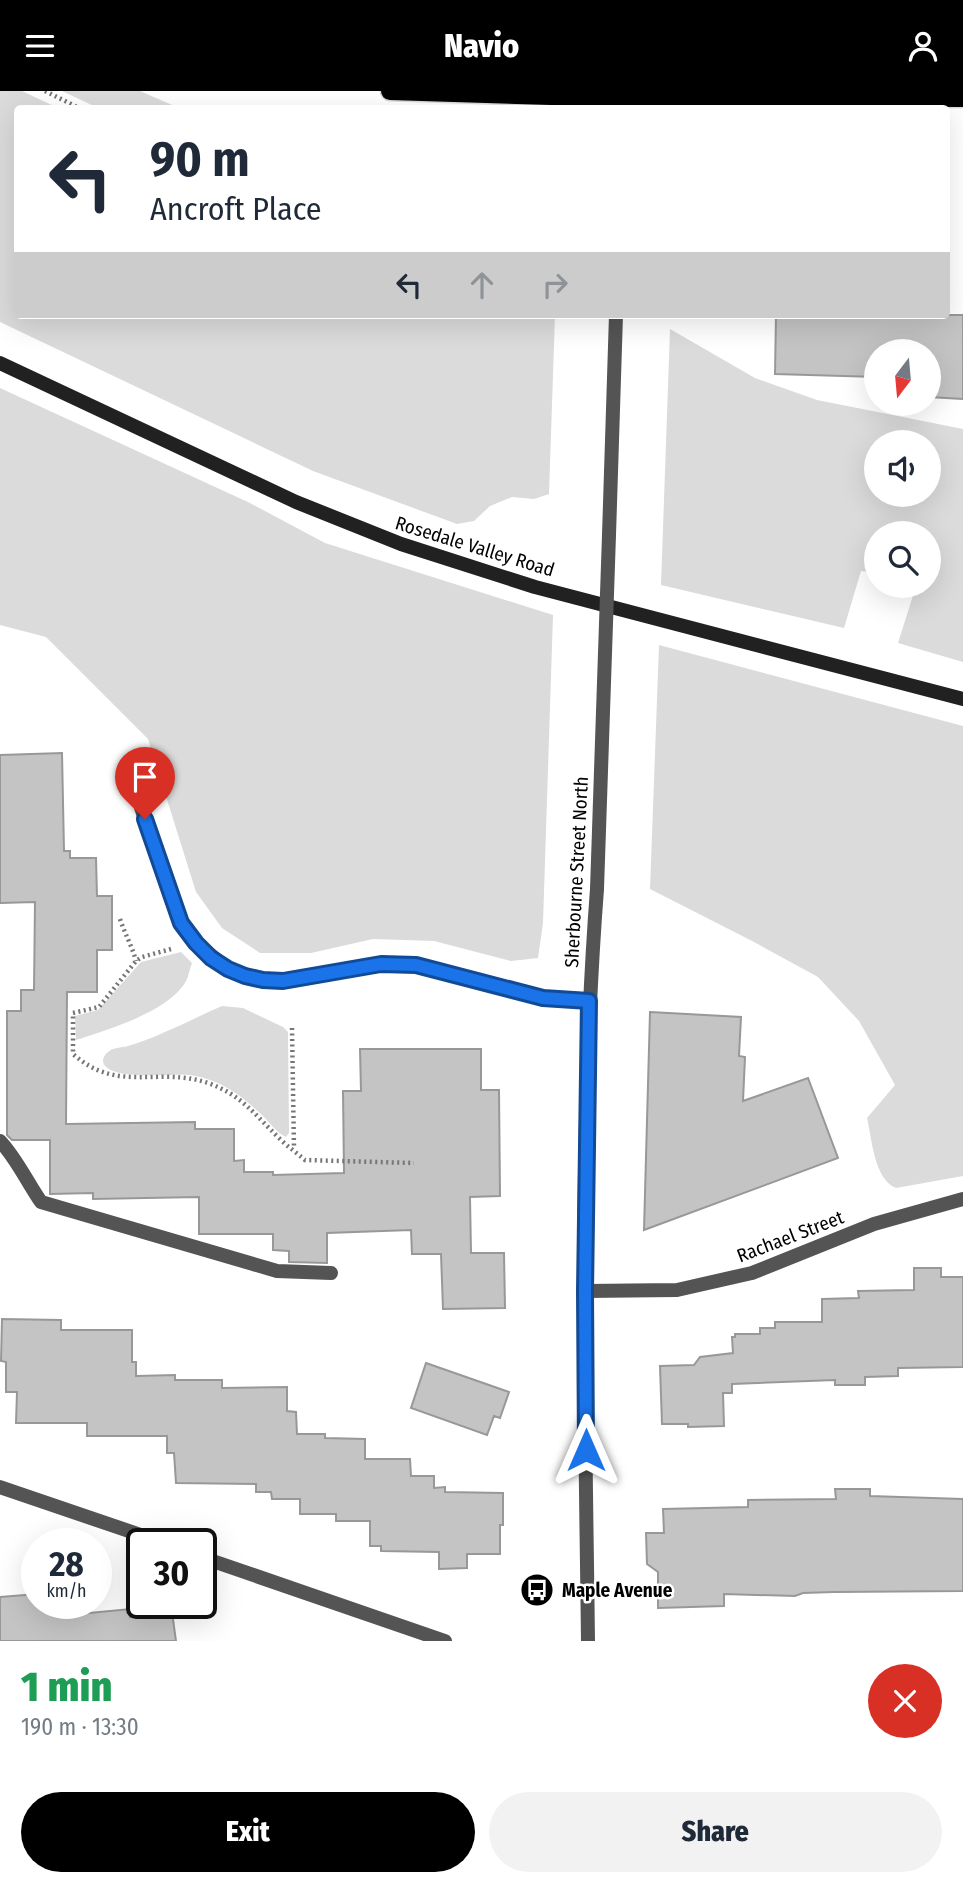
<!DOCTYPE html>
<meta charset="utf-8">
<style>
:root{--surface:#fff;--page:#f2f2f3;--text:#1f2937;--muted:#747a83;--accent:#000}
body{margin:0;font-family:"Fira Sans Condensed",sans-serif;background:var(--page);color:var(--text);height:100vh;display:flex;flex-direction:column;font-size:26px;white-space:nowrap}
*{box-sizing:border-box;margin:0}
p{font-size:23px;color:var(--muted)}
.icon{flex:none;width:38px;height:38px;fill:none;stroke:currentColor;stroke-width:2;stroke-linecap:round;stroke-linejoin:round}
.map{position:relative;height:1550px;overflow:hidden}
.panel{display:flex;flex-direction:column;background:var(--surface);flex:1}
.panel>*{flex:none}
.top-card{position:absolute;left:14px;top:14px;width:936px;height:214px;border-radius:7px;box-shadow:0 7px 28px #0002;background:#fff;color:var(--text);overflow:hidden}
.needle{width:46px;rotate:196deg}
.buttons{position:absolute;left:864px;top:248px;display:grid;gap:14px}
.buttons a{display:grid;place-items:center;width:77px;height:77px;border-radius:50%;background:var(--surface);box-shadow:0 7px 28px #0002;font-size:35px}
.speed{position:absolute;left:21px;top:1437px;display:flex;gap:14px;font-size:35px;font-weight:700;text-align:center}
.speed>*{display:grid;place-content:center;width:91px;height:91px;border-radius:50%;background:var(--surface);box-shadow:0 7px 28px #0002;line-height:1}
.speed small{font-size:18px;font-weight:400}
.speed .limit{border:4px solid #111;border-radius:10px;background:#fff;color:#111}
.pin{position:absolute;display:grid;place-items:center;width:60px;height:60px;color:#fff;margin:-72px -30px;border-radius:50% 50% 50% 0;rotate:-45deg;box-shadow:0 0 7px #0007}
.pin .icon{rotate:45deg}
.me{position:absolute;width:77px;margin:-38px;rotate:0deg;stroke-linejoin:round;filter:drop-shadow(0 0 5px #0008)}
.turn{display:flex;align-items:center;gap:24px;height:147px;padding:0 21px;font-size:32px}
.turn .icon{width:91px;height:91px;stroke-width:2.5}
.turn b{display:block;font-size:49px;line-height:60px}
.lanes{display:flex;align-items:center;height:66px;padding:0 21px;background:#0003;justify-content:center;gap:35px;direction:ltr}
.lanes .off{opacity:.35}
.round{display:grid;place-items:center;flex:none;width:74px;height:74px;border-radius:37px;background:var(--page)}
.overview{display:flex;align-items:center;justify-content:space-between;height:119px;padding:0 21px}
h1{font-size:42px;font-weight:800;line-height:52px;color:#1e9e55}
.action{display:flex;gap:14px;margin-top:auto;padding:14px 21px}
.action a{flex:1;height:80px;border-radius:42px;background:var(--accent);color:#fff;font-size:28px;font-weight:800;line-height:80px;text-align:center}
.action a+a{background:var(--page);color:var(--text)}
header{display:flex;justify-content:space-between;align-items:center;height:91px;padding:0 21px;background:var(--accent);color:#fff;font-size:32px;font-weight:800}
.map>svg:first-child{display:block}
.green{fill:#dbdbdb;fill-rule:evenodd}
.building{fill:#c4c4c4;stroke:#989898;stroke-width:2}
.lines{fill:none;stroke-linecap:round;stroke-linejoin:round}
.primary-casing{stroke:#dbdbdb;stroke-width:21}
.path{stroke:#767676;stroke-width:4.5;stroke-dasharray:2 3.5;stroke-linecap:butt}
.lane{stroke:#545454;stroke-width:14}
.street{stroke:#545454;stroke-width:14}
.secondary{stroke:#212121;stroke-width:14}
.primary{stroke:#000;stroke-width:18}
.street-bridge{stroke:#545454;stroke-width:14}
.route-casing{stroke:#114b97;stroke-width:18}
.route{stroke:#1a73e8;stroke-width:12}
.labels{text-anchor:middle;stroke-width:5;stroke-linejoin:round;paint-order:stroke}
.street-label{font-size:19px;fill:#000;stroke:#fff}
.poi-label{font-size:19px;font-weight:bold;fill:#000;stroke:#fff;text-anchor:start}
</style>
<header><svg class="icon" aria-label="menu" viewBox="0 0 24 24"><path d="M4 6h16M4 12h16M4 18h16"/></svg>Navio<svg class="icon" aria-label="person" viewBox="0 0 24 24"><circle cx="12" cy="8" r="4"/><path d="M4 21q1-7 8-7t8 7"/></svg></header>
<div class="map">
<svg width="963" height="1550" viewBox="0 0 963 1550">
<rect width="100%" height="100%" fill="#fff"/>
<path class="green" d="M 0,0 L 22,0 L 58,17 L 18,18 L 18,224 L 555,224 L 549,403 L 534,408 L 512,406 L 490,415 L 474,430 L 457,433 L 313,380 L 0,231 Z
M 62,0 L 140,0 L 179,17 L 98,17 Z
M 670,238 L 755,287 L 817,309 L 963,338 L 963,571 L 898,552 L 916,495 L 929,495 L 929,443 L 877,443 L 877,482 L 861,480 L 844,537 L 661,494 ZM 877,352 L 929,352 L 929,404 L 877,404 Z
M 0,297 L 250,412 L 325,452 L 553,524 L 543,832 L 538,867 L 511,870 L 434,850 L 373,848 L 311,862 L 260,862 L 222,837 L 196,801 L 148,648 L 46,546 L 0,534 Z
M 659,554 L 963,635 L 963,1085 L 896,1097 C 874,1088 872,1048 867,1027 L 895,994 L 859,930 L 818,886 L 754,851 L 650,798 Z
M 181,861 L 192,872 C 190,877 189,883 187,888 C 172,920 107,939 76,949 L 75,925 L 98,919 L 141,871 Z
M 222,915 L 243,917 L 283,936 L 288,941 L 289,1042 L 286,1046 C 277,1042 270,1032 263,1025 C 241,1004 220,988 189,984 C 175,982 105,991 103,970 C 103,967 105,963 108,961 C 113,956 121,957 128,955 C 159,946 192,928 222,915 Z"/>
<path class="building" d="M 776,224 L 963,224 L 963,308 L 929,306 L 929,261 L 877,261 L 877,286 L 775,283 Z
M 62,662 L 64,760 L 70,760 L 70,767 L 96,767 L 97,805 L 112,805 L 112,859 L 97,859 L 97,901 L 67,901 L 66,1033 L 195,1031 L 195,1038 L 234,1038 L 234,1070 L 244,1069 L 244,1081 L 273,1081 L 273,1084 L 344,1082 L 343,1000 L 361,1000 L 360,958 L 481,958 L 481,999 L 499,999 L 500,1105 L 470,1106 L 471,1162 L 504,1162 L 505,1217 L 443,1218 L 441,1163 L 412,1163 L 411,1139 L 327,1142 L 327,1172 L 289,1171 L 289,1160 L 273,1159 L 273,1143 L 199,1143 L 199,1106 L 93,1108 L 93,1102 L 50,1103 L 50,1049 L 12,1049 L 7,1044 L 7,920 L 21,920 L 21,899 L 34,899 L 35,811 L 0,812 L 0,664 Z
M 650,921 L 741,926 L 739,965 L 745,966 L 743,1010 L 808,987 L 838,1067 L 644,1139 Z
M 914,1177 L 941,1177 L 941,1186 L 963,1186 L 963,1276 L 898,1277 L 898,1285 L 865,1286 L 865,1294 L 835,1294 L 835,1289 L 732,1293 L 732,1302 L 723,1302 L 724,1335 L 688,1336 L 688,1333 L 662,1333 L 660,1275 L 694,1274 L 700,1266 L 733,1262 L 732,1246 L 735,1246 L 735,1243 L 760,1243 L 760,1237 L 775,1237 L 775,1231 L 822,1231 L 822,1208 L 859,1207 L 858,1200 L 914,1199 Z
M 2,1228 L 61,1229 L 61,1239 L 132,1239 L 132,1271 L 136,1271 L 136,1285 L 175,1284 L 175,1289 L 222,1289 L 222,1297 L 287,1296 L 287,1320 L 296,1321 L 297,1343 L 325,1343 L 325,1347 L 365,1348 L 365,1368 L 410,1368 L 411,1385 L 434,1385 L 434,1397 L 445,1396 L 445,1401 L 503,1402 L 503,1434 L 500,1434 L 500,1463 L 467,1463 L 467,1477 L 439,1478 L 439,1461 L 381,1460 L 381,1455 L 370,1455 L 370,1430 L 336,1430 L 336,1423 L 300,1423 L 300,1408 L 272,1408 L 271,1401 L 256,1401 L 256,1393 L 176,1392 L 174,1362 L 167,1362 L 167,1345 L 87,1345 L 87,1332 L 16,1332 L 17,1301 L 6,1301 L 6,1271 L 1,1270 Z
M 426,1272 L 509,1301 L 500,1327 L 494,1325 L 487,1344 L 411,1317 Z
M 835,1398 L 870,1398 L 870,1405 L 963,1408 L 963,1500 L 834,1501 L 803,1502 L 795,1505 L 724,1503 L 724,1515 L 658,1517 L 658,1481 L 647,1473 L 646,1442 L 664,1442 L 663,1418 L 748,1416 L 748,1409 L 836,1408 Z
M 37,1503 L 37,1512 L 78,1512 L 79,1523 L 130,1518 L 130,1526 L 172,1521 L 176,1550 L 0,1550 L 0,1506 Z"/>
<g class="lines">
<defs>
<path id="primary" d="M 390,0 L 551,5 L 963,7"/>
</defs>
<use href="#primary" class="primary-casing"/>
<path class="path" d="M 45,0 L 81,18
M 120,828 C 125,843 132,855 136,870
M 171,858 L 142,866 L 136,870 L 99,916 L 73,922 L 73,963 C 118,1003 158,975 208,992 C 242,1004 255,1024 280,1048 C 288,1056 297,1062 305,1069 L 414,1072
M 292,937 L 294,1058"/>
<path class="lane" d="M 0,1050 C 17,1068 27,1091 41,1111 L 277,1180 L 331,1182"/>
<path class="street" d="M 609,444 L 616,224
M 136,702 L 181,832 L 196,852 L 228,878 L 263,889 L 283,890 L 381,873 L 416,874 L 543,907 L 589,910
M 585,1200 L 677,1199 L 752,1182 L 874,1133 L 963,1108
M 0,1396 L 164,1452
M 201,1466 L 445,1550
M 588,1550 C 585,1300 578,1048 597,798"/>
<path class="secondary" d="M 0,272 L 296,411 L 401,453 L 535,496 L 963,608"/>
<use href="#primary" class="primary"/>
<path class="street-bridge" d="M 597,798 L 609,444"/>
</g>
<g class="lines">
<defs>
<path id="route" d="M 145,728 L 181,832 L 196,852 L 211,867 L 228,878 L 245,885 L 263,889 L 283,890 L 381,873 L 416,874 L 543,907 L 589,910 L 585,1200 L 586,1359"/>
</defs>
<use href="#route" class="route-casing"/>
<use href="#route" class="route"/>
</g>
<defs>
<symbol id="bus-disc" viewBox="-11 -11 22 22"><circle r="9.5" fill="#000" stroke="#fff"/><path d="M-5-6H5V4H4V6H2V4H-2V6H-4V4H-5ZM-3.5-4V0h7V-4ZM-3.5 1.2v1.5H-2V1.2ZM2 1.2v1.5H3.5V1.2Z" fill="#fff"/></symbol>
</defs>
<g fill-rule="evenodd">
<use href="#bus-disc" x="518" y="1480" width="38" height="38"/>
</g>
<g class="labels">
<g class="street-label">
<text transform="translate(475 455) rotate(17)" y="7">Rosedale Valley Road</text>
<text transform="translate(576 781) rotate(-87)" y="7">Sherbourne Street North</text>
<text transform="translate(790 1145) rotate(-21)" y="7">Rachael Street</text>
</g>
<g class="poi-label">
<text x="562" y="1506">Maple Avenue</text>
</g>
</g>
</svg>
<div class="buttons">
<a><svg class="needle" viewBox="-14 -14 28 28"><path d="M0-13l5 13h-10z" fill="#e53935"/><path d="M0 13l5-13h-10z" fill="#747a83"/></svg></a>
<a><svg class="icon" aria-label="sound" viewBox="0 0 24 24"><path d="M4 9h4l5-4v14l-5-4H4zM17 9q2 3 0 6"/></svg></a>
<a><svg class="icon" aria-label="search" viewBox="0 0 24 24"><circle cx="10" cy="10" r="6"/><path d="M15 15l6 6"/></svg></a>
</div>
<div class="speed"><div>28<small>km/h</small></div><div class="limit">30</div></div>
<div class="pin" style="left:145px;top:728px;background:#d93025"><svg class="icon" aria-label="arrive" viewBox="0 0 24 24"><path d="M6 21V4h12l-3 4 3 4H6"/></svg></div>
<svg class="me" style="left:586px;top:1359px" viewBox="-20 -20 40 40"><path d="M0-17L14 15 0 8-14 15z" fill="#1a73e8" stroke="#fff" stroke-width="4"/></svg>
<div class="top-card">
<div class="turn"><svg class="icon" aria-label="left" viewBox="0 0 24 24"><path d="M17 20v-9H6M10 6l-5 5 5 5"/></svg><div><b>90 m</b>Ancroft Place</div></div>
<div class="lanes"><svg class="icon" aria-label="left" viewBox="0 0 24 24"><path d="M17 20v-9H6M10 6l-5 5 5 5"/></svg><svg class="icon off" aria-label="ahead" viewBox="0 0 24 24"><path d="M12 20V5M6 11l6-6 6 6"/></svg><svg class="icon off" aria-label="right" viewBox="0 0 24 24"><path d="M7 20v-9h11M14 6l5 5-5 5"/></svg></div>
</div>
</div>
<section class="panel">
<div class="overview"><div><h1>1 min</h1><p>190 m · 13:30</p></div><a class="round" style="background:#d93025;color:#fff"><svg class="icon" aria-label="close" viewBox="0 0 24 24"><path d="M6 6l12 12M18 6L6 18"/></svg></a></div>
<div class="action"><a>Exit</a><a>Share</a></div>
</section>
